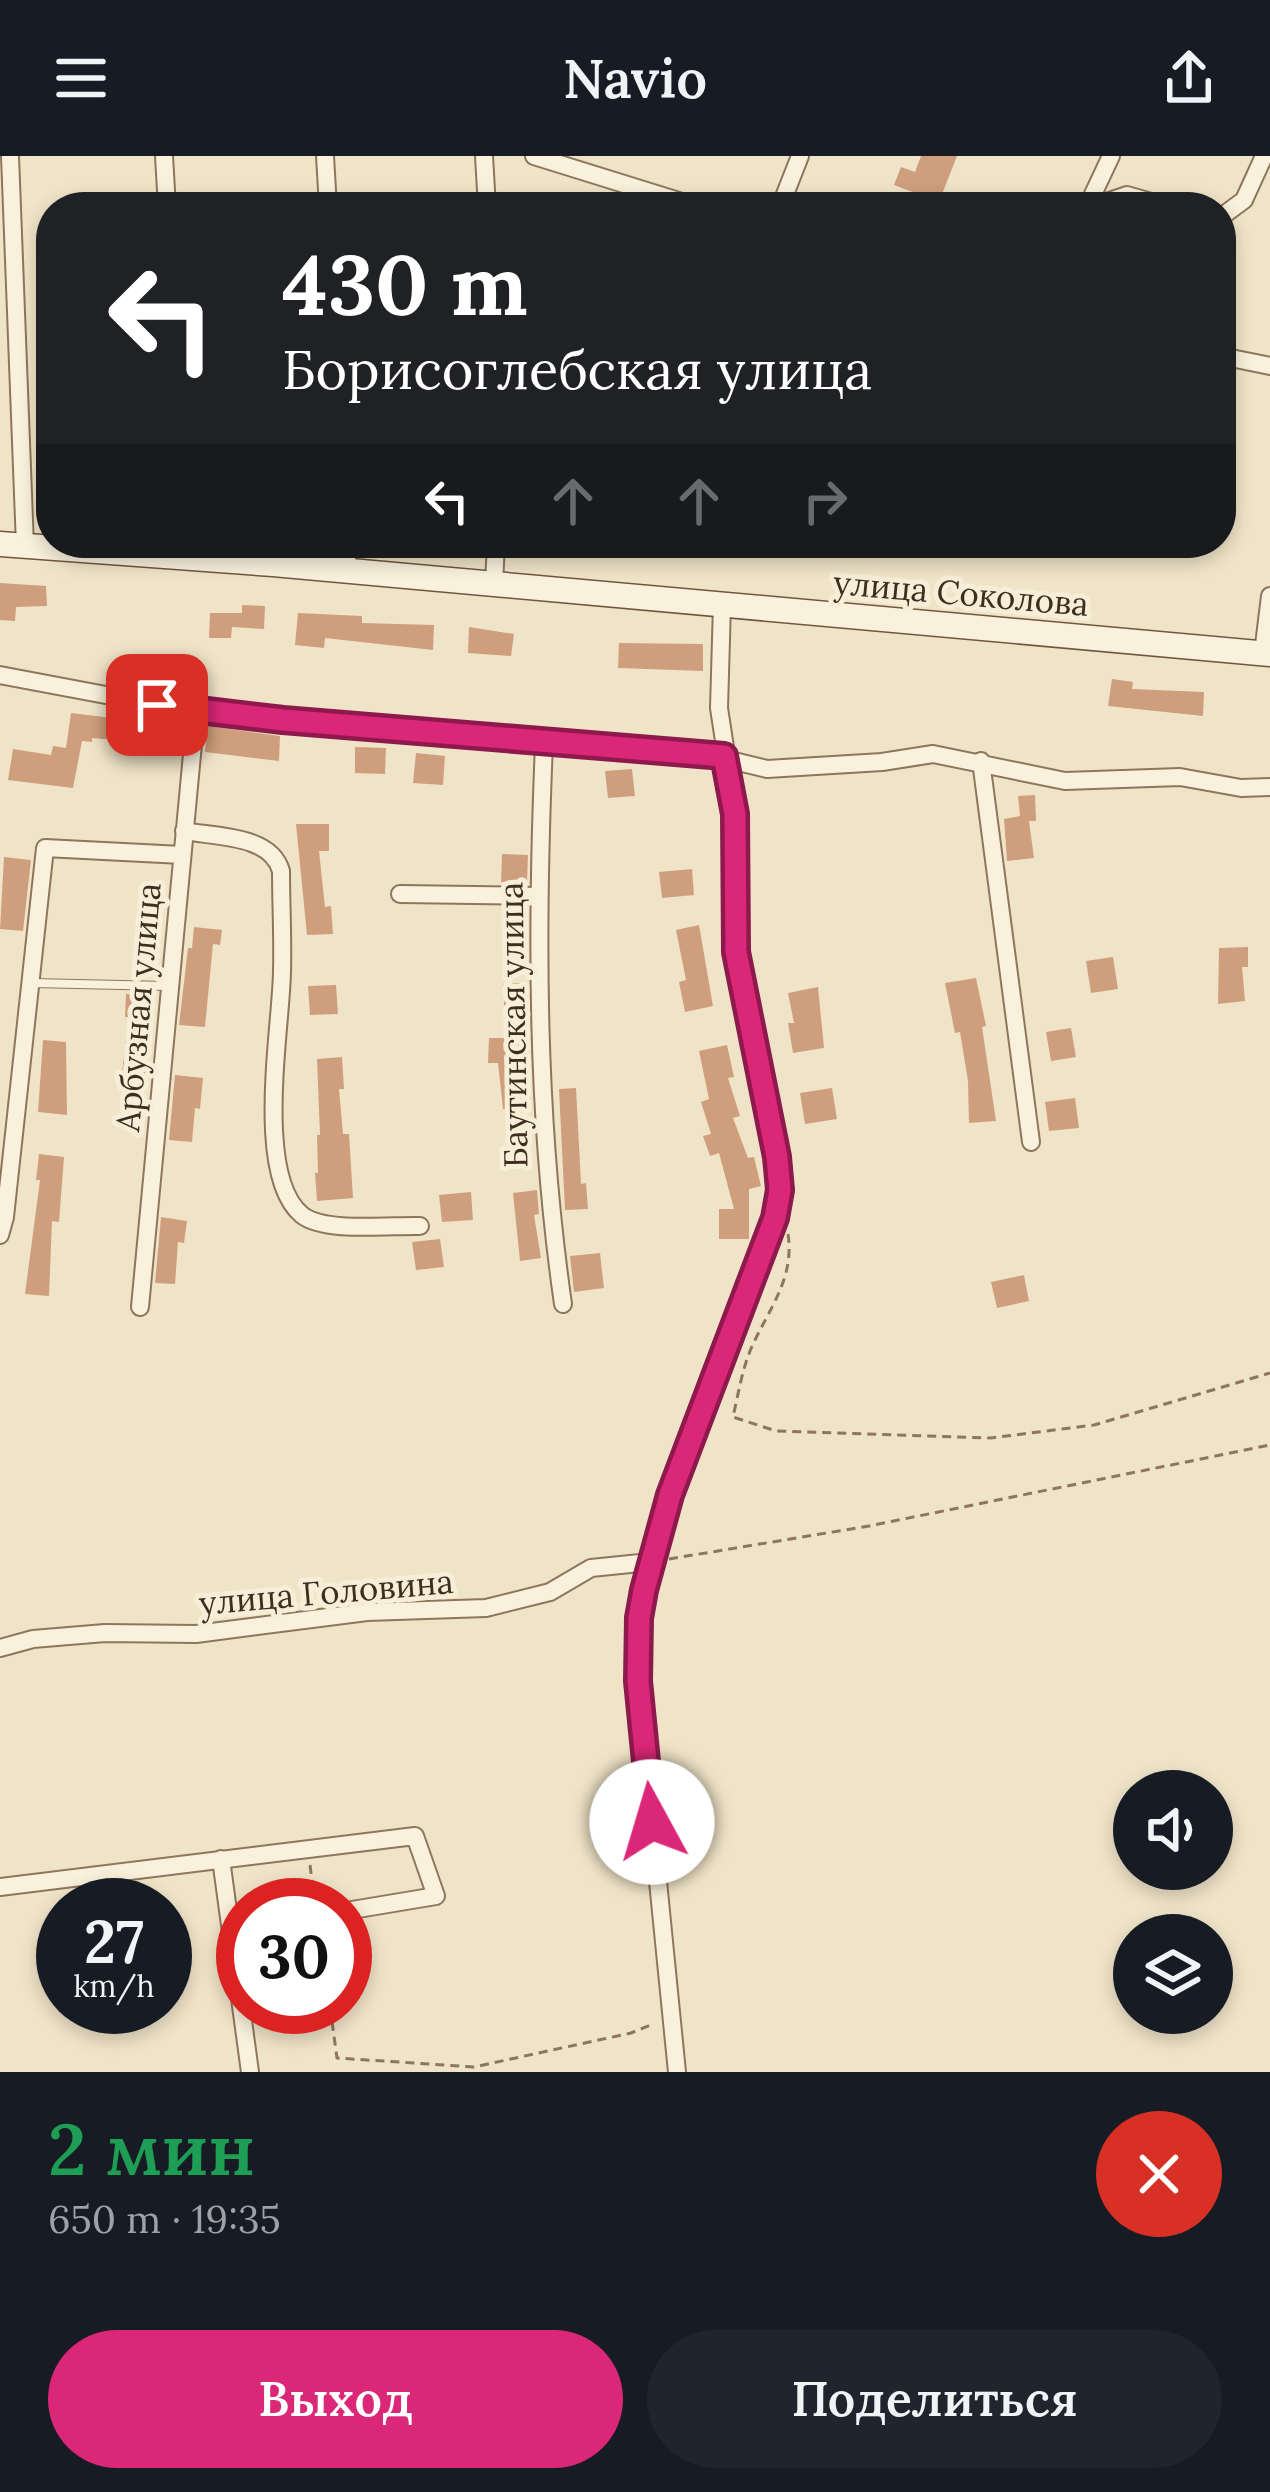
<!DOCTYPE html>
<html lang="ru">
<meta charset="utf-8">
<style>
:root{--surface:#171b24;--page:#20242c;--text:#f1f3f6;--muted:#9ea1a6;--accent:#db2777}
body{margin:0;font-family:Lora,serif;background:var(--page);color:var(--text);height:100vh;display:flex;flex-direction:column;font-size:45px;white-space:nowrap}
*{box-sizing:border-box;margin:0}
p{font-size:39px;color:var(--muted)}
.icon{flex:none;width:66px;height:66px;fill:none;stroke:currentColor;stroke-width:2;stroke-linecap:round;stroke-linejoin:round}
.map{position:relative;height:1916px;overflow:hidden}
.side{display:flex;flex-direction:column;background:var(--surface);flex:1}
.side>*{flex:none}
.top-card{position:absolute;left:36px;top:36px;width:1200px;height:366px;border-radius:48px;box-shadow:0 6px 18px #0003;background:#202124;color:#fff;overflow:hidden}
.fabs{position:absolute;left:1113px;top:1614px;display:grid;gap:24px}
.fabs a{display:grid;place-items:center;width:120px;height:120px;border-radius:50%;background:var(--surface);box-shadow:0 6px 18px #0003;font-size:60px}
.speed{position:absolute;left:36px;top:1722px;display:flex;gap:24px;font-size:60px;font-weight:700;text-align:center}
.speed>*{display:grid;place-content:center;width:156px;height:156px;border-radius:50%;background:var(--surface);box-shadow:0 6px 18px #0003;line-height:1}
.speed small{font-size:30px;font-weight:400}
.speed .limit{border:18px solid #d22;background:#fff;color:#111}
.pin{position:absolute;display:grid;place-items:center;width:102px;height:102px;color:#fff;margin:-51px;border-radius:24px;box-shadow:0 6px 18px #0006}
.me{position:absolute;width:132px;margin:-66px;rotate:354deg;stroke-linejoin:round;filter:drop-shadow(0 0 9px #0008)}
.turn{display:flex;align-items:center;gap:42px;height:252px;padding:0 48px;font-size:54px}
.turn .icon{width:156px;height:156px;stroke-width:2.5}
.turn b{display:block;font-size:84px;line-height:102px}
.lanes{display:flex;align-items:center;height:114px;padding:0 48px;background:#0003;justify-content:center;gap:60px;direction:ltr}
.lanes .off{opacity:.35}
.round{display:grid;place-items:center;flex:none;width:126px;height:126px;border-radius:63px;background:var(--page)}
.overview{display:flex;align-items:center;justify-content:space-between;height:204px;padding:0 48px}
h1{font-size:72px;font-weight:600;line-height:90px;color:#1e9e55}
.button{display:flex;gap:24px;margin-top:auto;padding:24px 48px}
.button a{flex:1;height:138px;border-radius:72px;background:var(--accent);color:#fff;font-size:48px;font-weight:600;line-height:138px;text-align:center}
.button a+a{background:var(--page);color:var(--text)}
header{display:flex;justify-content:space-between;align-items:center;height:156px;padding:0 48px;background:var(--surface);font-size:54px;font-weight:600}
.map>svg:first-child{display:block}
.building{fill:#cf9f7d}
.lines{fill:none;stroke-linecap:round;stroke-linejoin:round}
.lane-casing{stroke:#8d765c;stroke-width:10}
.street-casing{stroke:#8d765c;stroke-width:20}
.secondary-casing{stroke:#6f573f;stroke-width:27}
.path{stroke:#8d765c;stroke-width:3;stroke-dasharray:9 6;stroke-linecap:butt}
.lane{stroke:#faf1dc;stroke-width:8}
.street{stroke:#faf1dc;stroke-width:16}
.secondary{stroke:#faf1dc;stroke-width:24}
.route-casing{stroke:#8e194d;stroke-width:30}
.route{stroke:#db2777;stroke-width:21}
.labels{text-anchor:middle;stroke-width:10;stroke-linejoin:round;paint-order:stroke}
.street-label{font-size:33px;fill:#3d2e20;stroke:#f7eed8}
</style>
<header><svg class="icon" aria-label="menu" viewBox="0 0 24 24"><path d="M4 6h16M4 12h16M4 18h16"/></svg>Navio<svg class="icon" aria-label="share" viewBox="0 0 24 24"><path d="M12 15V3M7 8l5-5 5 5M5 13v7h14v-7"/></svg></header>
<div class="map">
<svg width="1270" height="1916" viewBox="0 0 1270 1916">
<rect width="100%" height="100%" fill="#f0e4c8"/>
<path class="building" d="M 921,0 L 957,0 L 939,46 L 894,29 L 901,11 L 915,16 Z
M 0,427 L 46,430 L 47,450 L 16,451 L 15,465 L 0,464 Z
M 242,449 L 265,450 L 264,473 L 232,471 L 231,482 L 209,482 L 210,457 L 242,457 Z
M 298,457 L 362,460 L 362,467 L 434,469 L 433,494 L 325,482 L 324,492 L 295,489 Z
M 469,471 L 514,478 L 511,500 L 468,497 Z
M 619,487 L 703,488 L 703,515 L 618,512 Z
M 1112,523 L 1133,526 L 1132,533 L 1204,536 L 1203,560 L 1108,550 Z
M 113,555 L 136,558 L 135,563 L 182,569 L 180,590 L 92,582 L 92,586 L 82,585 L 73,632 L 8,624 L 13,593 L 51,599 L 53,590 L 66,592 L 71,557 L 112,562 Z
M 208,570 L 280,580 L 279,605 L 205,596 Z
M 355,591 L 386,592 L 385,618 L 355,617 Z
M 416,597 L 445,600 L 443,629 L 413,627 Z
M 632,613 L 635,640 L 608,642 L 605,615 Z
M 1035,639 L 1036,665 L 1029,665 L 1034,702 L 1007,705 L 1004,663 L 1020,660 L 1018,640 Z
M 296,668 L 329,668 L 329,695 L 319,695 L 325,751 L 331,750 L 333,778 L 307,779 Z
M 502,698 L 528,699 L 527,727 L 501,726 Z
M 4,701 L 31,704 L 23,775 L 0,773 Z
M 692,713 L 694,739 L 662,742 L 659,716 Z
M 699,769 L 713,850 L 685,856 L 679,826 L 686,824 L 676,774 Z
M 194,771 L 222,774 L 220,789 L 213,788 L 205,871 L 179,869 L 188,792 L 192,792 Z
M 1248,791 L 1248,811 L 1242,811 L 1245,845 L 1218,848 L 1219,792 Z
M 1113,801 L 1118,833 L 1091,837 L 1086,805 Z
M 976,822 L 986,870 L 982,871 L 996,965 L 969,967 L 968,925 L 960,876 L 955,877 L 945,827 Z
M 527,827 L 531,950 L 503,953 L 498,907 L 488,907 L 489,882 L 506,882 L 503,828 Z
M 336,829 L 338,858 L 310,859 L 308,830 Z
M 818,831 L 824,892 L 793,897 L 788,867 L 794,867 L 788,837 Z
M 126,838 L 147,839 L 145,885 L 149,886 L 146,919 L 122,916 L 129,861 L 125,861 Z
M 1071,872 L 1076,901 L 1051,905 L 1046,876 Z
M 43,884 L 66,886 L 67,959 L 38,956 Z
M 727,889 L 734,921 L 728,922 L 740,960 L 733,962 L 748,1002 L 754,1001 L 761,1030 L 749,1033 L 749,1083 L 719,1083 L 719,1053 L 734,1053 L 719,997 L 710,1000 L 703,980 L 711,978 L 701,946 L 709,943 L 699,895 Z
M 342,901 L 344,933 L 339,933 L 343,978 L 349,978 L 353,1042 L 317,1045 L 315,1017 L 318,1017 L 317,979 L 320,979 L 317,903 Z
M 175,919 L 203,922 L 200,953 L 195,952 L 192,986 L 169,984 Z
M 576,932 L 581,1028 L 586,1027 L 588,1053 L 565,1054 L 559,933 Z
M 832,932 L 837,963 L 805,968 L 800,937 Z
M 1075,942 L 1079,972 L 1049,975 L 1045,946 Z
M 39,998 L 64,1001 L 59,1066 L 52,1065 L 49,1140 L 25,1138 L 40,1024 L 36,1024 Z
M 537,1034 L 539,1058 L 534,1059 L 541,1102 L 520,1105 L 513,1037 Z
M 471,1036 L 473,1064 L 442,1066 L 439,1039 Z
M 161,1061 L 187,1065 L 184,1087 L 178,1086 L 175,1128 L 155,1127 Z
M 440,1083 L 444,1111 L 416,1114 L 412,1086 Z
M 600,1097 L 604,1132 L 574,1136 L 570,1100 Z
M 1024,1119 L 1029,1145 L 997,1152 L 991,1126 Z"/>
<g class="lines">
<defs>
<path id="lane" d="M 32,827 L 167,830"/>
<path id="street" d="M 10,0 L 25,390
M 164,0 L 167,51
M 325,0 L 328,51
M 484,0 L 487,51
M 534,0 L 698,51
M 780,51 L 800,0
M 1087,51 L 1111,0
M 1092,51 L 1127,39 L 1169,51
M 1221,61 L 1244,44 L 1264,0
M 1221,200 L 1270,210
M 346,387 L 348,415
M 494,428 L 496,387
M 1263,497 L 1270,440
M 0,519 L 196,556 L 544,588 L 697,596 L 767,613 L 882,606 L 933,598 L 1065,625 L 1180,621 L 1241,632 L 1270,631
M 544,588 C 536,776 536,961 563,1148
M 981,605 L 1031,986
M 184,675 C 217,681 271,679 281,715 C 281,748 283,783 282,816 C 281,873 254,1020 302,1059 C 324,1077 391,1069 420,1070
M 400,738 L 538,740
M 0,1079 L 5,1061 L 45,692 L 182,699
M 140,1151 L 196,556
M 0,1492 L 33,1483 L 105,1477 L 196,1478 L 367,1456 L 486,1452 L 550,1436 L 591,1412 L 650,1406
M 221,1703 L 250,1916
M 0,1731 L 415,1680 L 436,1740 L 352,1754
M 677,1916 L 638,1525 L 639,1462 L 670,1339 L 775,1062 L 780,1033 L 736,796 L 735,657 L 719,552 L 722,449"/>
<path id="secondary" d="M 0,388 L 273,408 L 1270,498"/>
</defs>
<use href="#lane" class="lane-casing"/>
<use href="#street" class="street-casing"/>
<use href="#secondary" class="secondary-casing"/>
<path class="path" d="M 788,1078 C 795,1124 767,1155 750,1195 C 742,1215 738,1239 733,1261 L 776,1275 L 991,1282 L 1094,1269 L 1270,1217
M 669,1403 L 869,1370 L 1270,1289
M 310,1709 L 315,1749
M 330,1851 L 337,1902 L 474,1911 L 631,1877 L 653,1868"/>
<use href="#lane" class="lane"/>
<use href="#street" class="street"/>
<use href="#secondary" class="secondary"/>
</g>
<g class="lines">
<defs>
<path id="route" d="M 157,549 L 283,564 L 724,600 L 735,658 L 736,796 L 777,1001 L 780,1034 L 775,1062 L 670,1339 L 644,1434 L 639,1462 L 638,1525 L 652,1666"/>
</defs>
<use href="#route" class="route-casing"/>
<use href="#route" class="route"/>
</g>
<g class="labels">
<g class="street-label">
<text transform="translate(961 437) rotate(5)" y="12">улица Соколова</text>
<text transform="translate(138 851) rotate(-85)" y="12">Арбузная улица</text>
<text transform="translate(513 869) rotate(-91)" y="12">Баутинская улица</text>
<text transform="translate(326 1436) rotate(-5)" y="12">улица Головина</text>
</g>
</g>
</svg>
<div class="fabs">
<a><svg class="icon" aria-label="sound" viewBox="0 0 24 24"><path d="M4 9h4l5-4v14l-5-4H4zM17 9q2 3 0 6"/></svg></a>
<a><svg class="icon" aria-label="layers" viewBox="0 0 24 24"><path d="M12 4l9 5-9 5-9-5zM3 14l9 5 9-5"/></svg></a>
</div>
<div class="speed"><div>27<small>km/h</small></div><div class="limit">30</div></div>
<div class="pin" style="left:157px;top:549px;background:#d93025"><svg class="icon" aria-label="arrive" viewBox="0 0 24 24"><path d="M6 21V4h12l-3 4 3 4H6"/></svg></div>
<svg class="me" style="left:652px;top:1666px" viewBox="-20 -20 40 40"><circle r="19" fill="#fff"/><path d="M0-13L10 11 0 6-10 11z" fill="#db2777"/></svg>
<div class="top-card">
<div class="turn"><svg class="icon" aria-label="left" viewBox="0 0 24 24"><path d="M17 20v-9H6M10 6l-5 5 5 5"/></svg><div><b>430 m</b>Борисоглебская улица</div></div>
<div class="lanes"><svg class="icon" aria-label="left" viewBox="0 0 24 24"><path d="M17 20v-9H6M10 6l-5 5 5 5"/></svg><svg class="icon off" aria-label="ahead" viewBox="0 0 24 24"><path d="M12 20V5M6 11l6-6 6 6"/></svg><svg class="icon off" aria-label="ahead" viewBox="0 0 24 24"><path d="M12 20V5M6 11l6-6 6 6"/></svg><svg class="icon off" aria-label="right" viewBox="0 0 24 24"><path d="M7 20v-9h11M14 6l5 5-5 5"/></svg></div>
</div>
</div>
<section class="side">
<div class="overview"><div><h1>2 мин</h1><p>650 m · 19:35</p></div><a class="round" style="background:#d93025;color:#fff"><svg class="icon" aria-label="close" viewBox="0 0 24 24"><path d="M6 6l12 12M18 6L6 18"/></svg></a></div>
<div class="button"><a>Выход</a><a>Поделиться</a></div>
</section>
